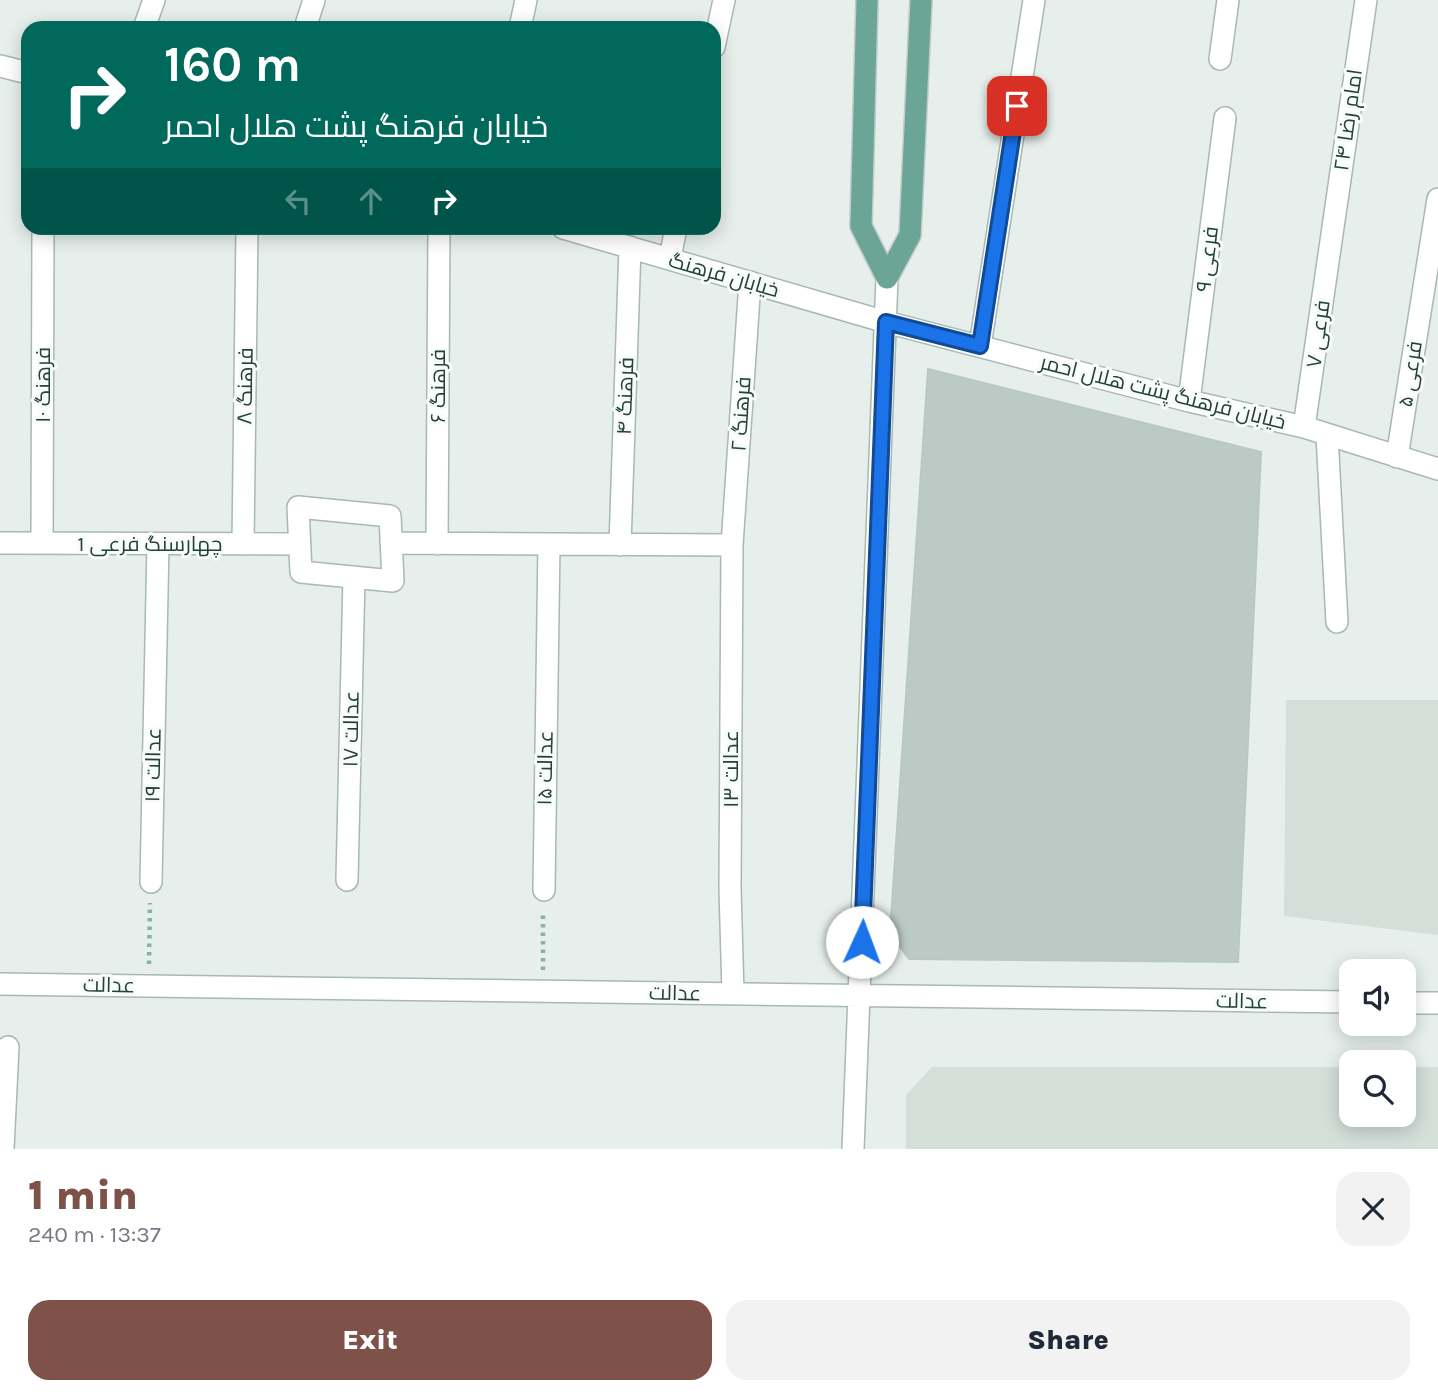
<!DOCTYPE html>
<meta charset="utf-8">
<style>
:root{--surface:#fff;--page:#f2f2f3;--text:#1f2937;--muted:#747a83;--accent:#7f5249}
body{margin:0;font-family:Karla,Cairo,sans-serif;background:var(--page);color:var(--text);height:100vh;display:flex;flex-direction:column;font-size:26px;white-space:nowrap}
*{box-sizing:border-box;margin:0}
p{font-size:23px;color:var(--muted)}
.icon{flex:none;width:38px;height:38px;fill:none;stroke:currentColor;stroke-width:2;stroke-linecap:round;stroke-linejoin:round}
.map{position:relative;height:1149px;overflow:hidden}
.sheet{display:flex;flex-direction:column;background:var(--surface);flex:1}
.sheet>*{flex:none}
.hud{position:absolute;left:21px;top:21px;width:700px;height:214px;border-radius:21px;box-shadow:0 4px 18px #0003;background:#00695c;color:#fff;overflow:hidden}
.tools{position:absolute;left:1339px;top:959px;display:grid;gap:14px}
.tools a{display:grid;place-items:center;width:77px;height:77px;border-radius:14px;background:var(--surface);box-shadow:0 4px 18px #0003;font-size:35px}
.pin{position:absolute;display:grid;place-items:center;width:60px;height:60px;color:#fff;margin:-30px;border-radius:14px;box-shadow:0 4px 10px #0006}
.me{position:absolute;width:77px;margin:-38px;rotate:2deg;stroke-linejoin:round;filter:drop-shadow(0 0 5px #0008)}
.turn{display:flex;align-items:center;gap:24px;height:147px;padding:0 28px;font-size:32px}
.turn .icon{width:91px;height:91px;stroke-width:2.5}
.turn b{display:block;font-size:49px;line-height:60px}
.lanes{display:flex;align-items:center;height:66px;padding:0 28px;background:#0003;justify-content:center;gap:35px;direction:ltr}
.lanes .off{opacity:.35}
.round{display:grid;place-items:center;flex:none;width:74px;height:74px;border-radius:21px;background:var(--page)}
.summary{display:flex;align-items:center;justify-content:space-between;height:119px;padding:0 28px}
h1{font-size:42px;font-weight:800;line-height:52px;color:var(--accent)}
.action{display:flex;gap:14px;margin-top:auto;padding:14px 28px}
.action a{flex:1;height:80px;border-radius:21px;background:var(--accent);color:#fff;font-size:28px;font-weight:800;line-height:80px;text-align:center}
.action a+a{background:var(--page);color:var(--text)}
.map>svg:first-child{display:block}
.built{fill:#d4dfda}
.building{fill:#bbcac4;stroke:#b8c9c2;stroke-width:2}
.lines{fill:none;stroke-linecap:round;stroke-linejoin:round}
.minor-casing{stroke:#a8b8b2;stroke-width:24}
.major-casing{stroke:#c2cac8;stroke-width:24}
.path{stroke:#86b3a5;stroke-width:4.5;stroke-dasharray:3.5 5;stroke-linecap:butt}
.minor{stroke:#fff;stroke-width:21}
.major{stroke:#6aa596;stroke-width:21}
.route-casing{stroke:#114b97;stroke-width:18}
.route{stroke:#1a73e8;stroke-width:12}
.labels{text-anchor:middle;stroke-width:6;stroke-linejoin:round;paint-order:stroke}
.street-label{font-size:21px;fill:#24423a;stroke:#f7fbf9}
</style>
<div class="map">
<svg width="1438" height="1149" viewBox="0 0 1438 1149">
<rect width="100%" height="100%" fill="#e6efeb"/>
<path class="built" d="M 1286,700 L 1438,700 L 1438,935 L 1284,916 Z
M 932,1067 L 1351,1067 L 1351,1115 L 1404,1115 L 1404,1067 L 1438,1067 L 1438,1149 L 906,1149 L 906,1095 Z"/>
<path class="building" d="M 928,369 L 1261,452 L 1238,962 L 909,959 L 895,940 L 891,918 Z"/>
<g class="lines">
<defs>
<path id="minor" d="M 144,28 L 154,0
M 305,28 L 314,0
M 520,28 L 526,0
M 714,47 L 724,0
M 1220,59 L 1228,0
M 0,66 L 28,73
M 563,228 L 886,322 L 1189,401 L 1304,427 L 1438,469
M 670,258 L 676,228
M 980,346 L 1034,0
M 1189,401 L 1225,118
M 1304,427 L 1366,0
M 1327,435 L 1337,622
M 1397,457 L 1438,199
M 298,507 L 390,516 L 393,581 L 301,572 Z
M 0,543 L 299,544
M 42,543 L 43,228
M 391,543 L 732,545
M 243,544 L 247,228
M 437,544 L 439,228
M 620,545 L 630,247
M 347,880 L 354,577
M 151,882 L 158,544
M 544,890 L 549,544
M 0,984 L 1351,1002
M 733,994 L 730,888 L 732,545 L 750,282
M 1404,1003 L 1438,1003
M 3,1149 L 8,1047
M 853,1149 L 887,278"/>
<path id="major" d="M 867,0 L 861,226 L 887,278
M 887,278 L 910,235 L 921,0"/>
</defs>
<use href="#minor" class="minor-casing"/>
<use href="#major" class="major-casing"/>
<path class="path" d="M 149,964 L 150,903
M 543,970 L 543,912"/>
<use href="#minor" class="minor"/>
<use href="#major" class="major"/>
</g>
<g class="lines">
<defs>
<path id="route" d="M 862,942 L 886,322 L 980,346 L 1017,106"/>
</defs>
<use href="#route" class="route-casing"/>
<use href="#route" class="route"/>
</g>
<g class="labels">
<g class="street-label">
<text transform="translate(1348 120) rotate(-82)" y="7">امام رضا ۲۴</text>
<text transform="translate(1207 259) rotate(-83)" y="7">فرعی ۹</text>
<text transform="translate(724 275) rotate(16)" y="7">خیابان فرهنگ</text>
<text transform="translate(1318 334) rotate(-82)" y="7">فرعی ۷</text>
<text transform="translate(1410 374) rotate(-81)" y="7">فرعی ۵</text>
<text transform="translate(43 385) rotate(-90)" y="7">فرهنگ ۱۰</text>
<text transform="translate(245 386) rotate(-89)" y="7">فرهنگ ۸</text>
<text transform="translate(438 386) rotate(-90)" y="7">فرهنگ ۶</text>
<text transform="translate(1163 392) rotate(14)" y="7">خیابان فرهنگ پشت هلال احمر</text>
<text transform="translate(625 396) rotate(-88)" y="7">فرهنگ ۴</text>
<text transform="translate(741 414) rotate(-86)" y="7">فرهنگ ۲</text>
<text x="150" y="551">چهارسنگ فرعی 1</text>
<text transform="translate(351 729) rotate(-89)" y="7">عدالت ۱۷</text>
<text transform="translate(153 765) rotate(-89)" y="7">عدالت ۱۹</text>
<text transform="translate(545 768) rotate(-89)" y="7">عدالت ۱۵</text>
<text transform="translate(731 769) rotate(-90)" y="7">عدالت ۱۳</text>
<text transform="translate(109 985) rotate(1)" y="7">عدالت</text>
<text transform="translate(675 993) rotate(1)" y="7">عدالت</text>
<text transform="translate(1242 1001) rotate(1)" y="7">عدالت</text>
</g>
</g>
</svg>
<div class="tools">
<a><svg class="icon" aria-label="sound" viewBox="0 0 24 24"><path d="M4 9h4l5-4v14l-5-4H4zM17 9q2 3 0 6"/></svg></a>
<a><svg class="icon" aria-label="search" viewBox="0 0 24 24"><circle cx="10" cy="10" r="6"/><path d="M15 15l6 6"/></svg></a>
</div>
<div class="pin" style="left:1017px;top:106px;background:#d93025"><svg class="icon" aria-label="arrive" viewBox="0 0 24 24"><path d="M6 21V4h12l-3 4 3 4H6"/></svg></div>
<svg class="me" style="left:862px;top:942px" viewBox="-20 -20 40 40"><circle r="19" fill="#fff"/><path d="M0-13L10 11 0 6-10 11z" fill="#1a73e8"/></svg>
<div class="hud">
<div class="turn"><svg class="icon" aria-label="right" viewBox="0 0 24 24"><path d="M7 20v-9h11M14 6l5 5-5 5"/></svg><div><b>160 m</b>خیابان فرهنگ پشت هلال احمر</div></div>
<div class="lanes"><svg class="icon off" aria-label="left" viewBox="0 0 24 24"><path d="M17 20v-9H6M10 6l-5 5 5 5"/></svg><svg class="icon off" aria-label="ahead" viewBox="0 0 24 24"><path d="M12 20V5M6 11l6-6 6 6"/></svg><svg class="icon" aria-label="right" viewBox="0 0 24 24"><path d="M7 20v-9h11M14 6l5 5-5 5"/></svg></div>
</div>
</div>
<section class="sheet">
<div class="summary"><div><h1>1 min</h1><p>240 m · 13:37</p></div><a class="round"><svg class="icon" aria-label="close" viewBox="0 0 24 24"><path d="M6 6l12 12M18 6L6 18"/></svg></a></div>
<div class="action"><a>Exit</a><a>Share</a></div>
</section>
